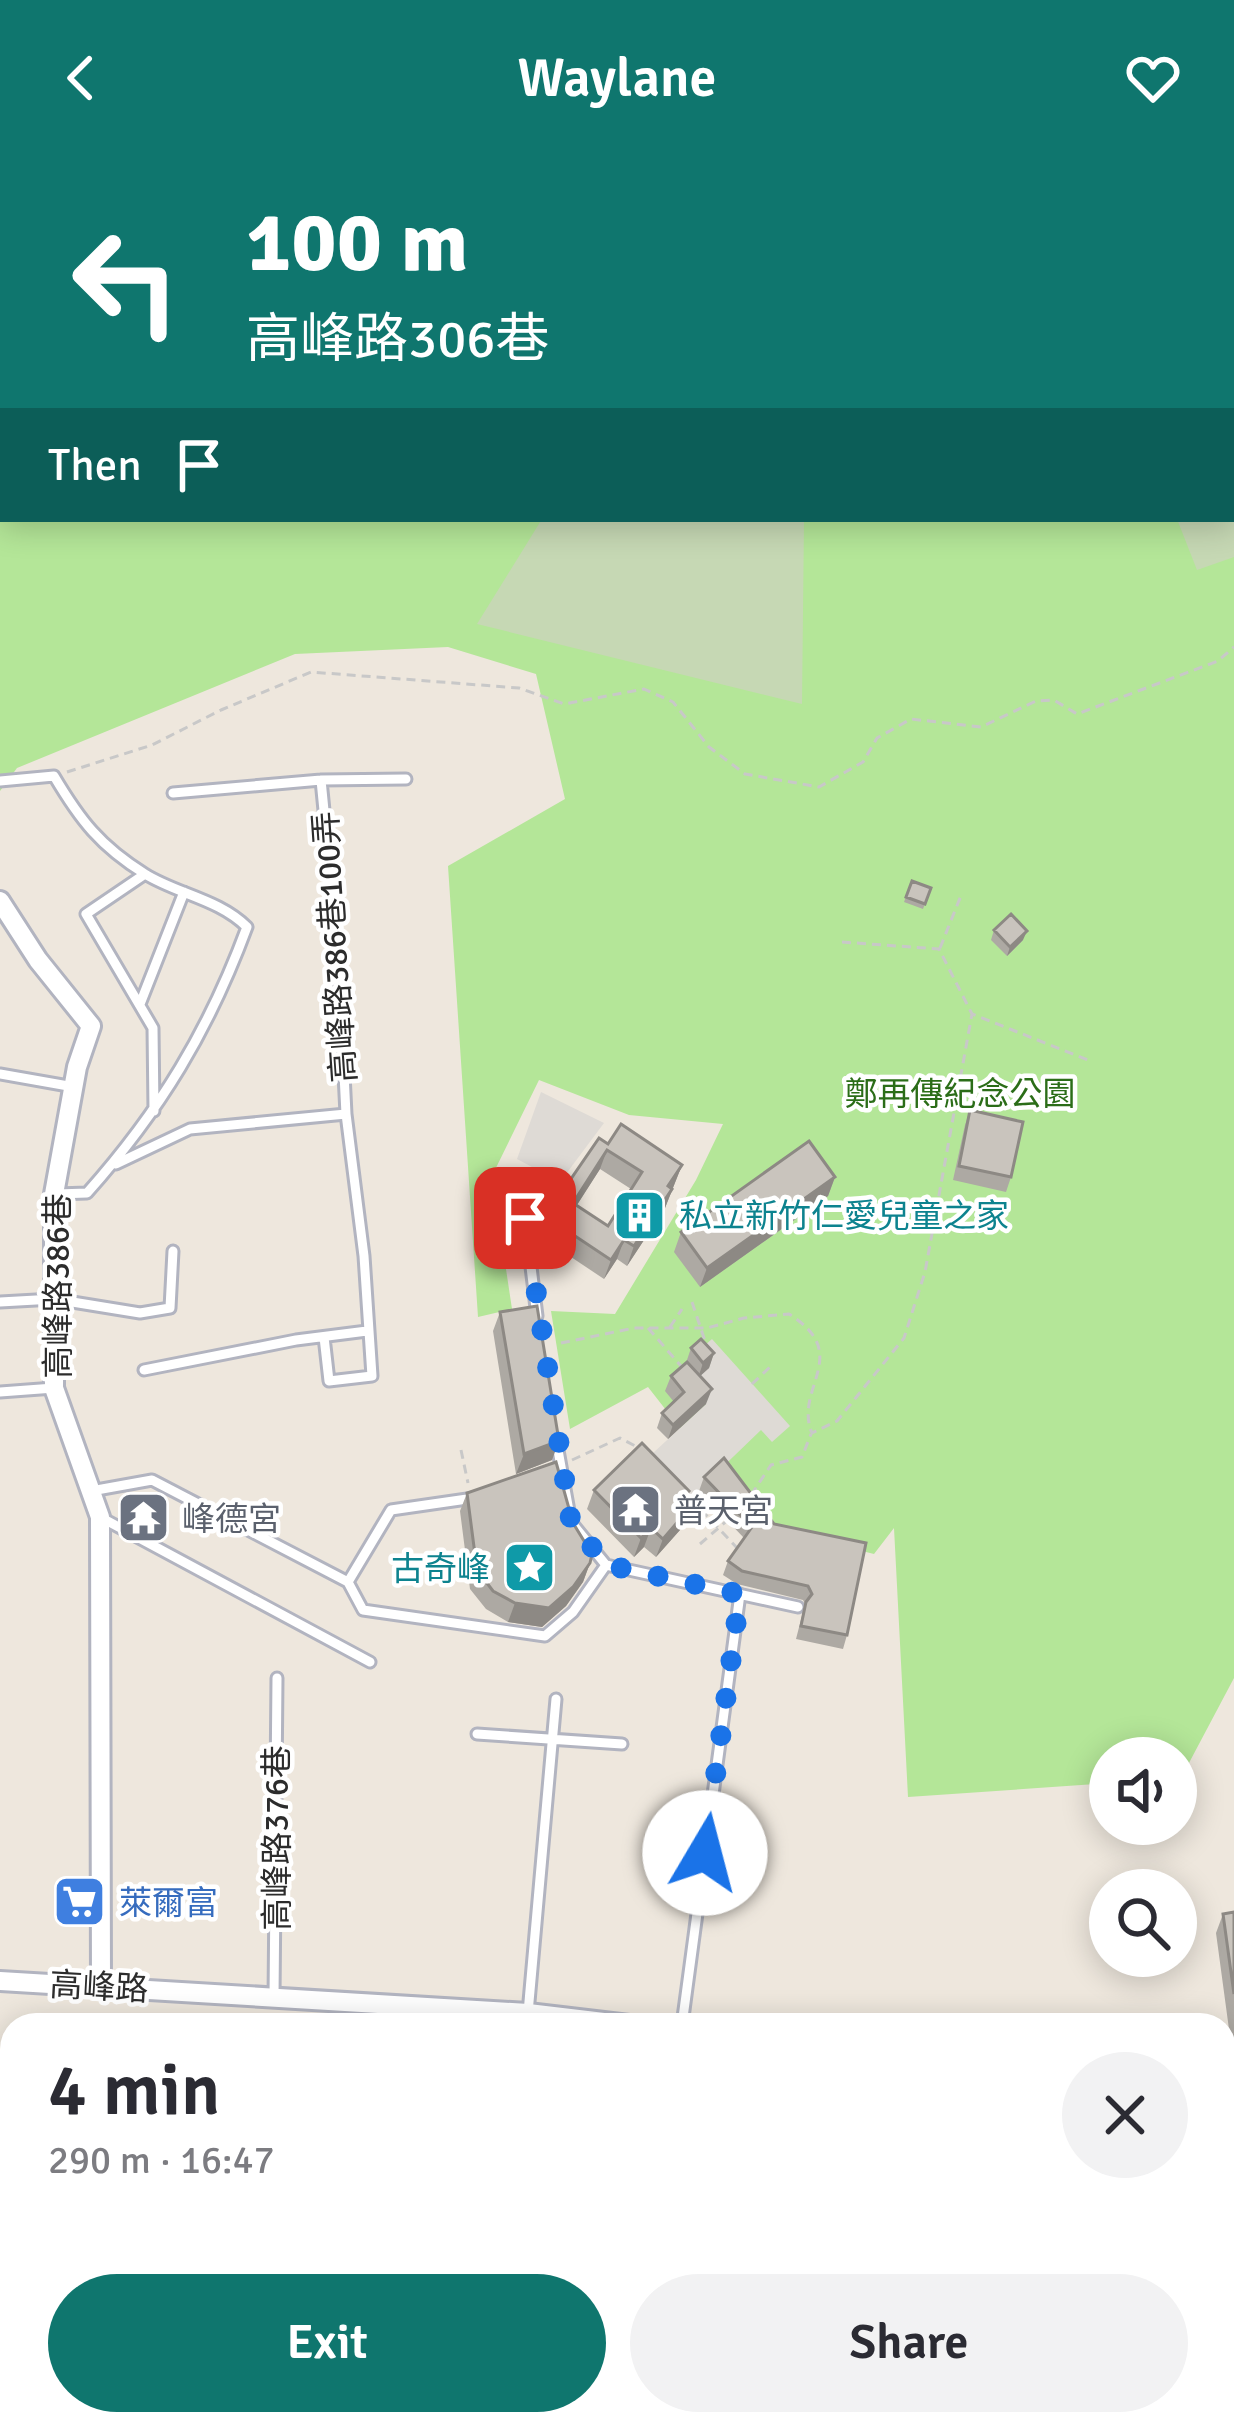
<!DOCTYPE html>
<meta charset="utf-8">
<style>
:root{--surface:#fff;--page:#f2f2f3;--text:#2b2b33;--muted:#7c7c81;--accent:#0f766e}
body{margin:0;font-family:Signika,"Noto Sans TC",sans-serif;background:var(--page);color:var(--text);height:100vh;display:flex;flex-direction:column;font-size:45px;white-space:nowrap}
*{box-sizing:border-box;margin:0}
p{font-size:39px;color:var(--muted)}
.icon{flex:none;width:66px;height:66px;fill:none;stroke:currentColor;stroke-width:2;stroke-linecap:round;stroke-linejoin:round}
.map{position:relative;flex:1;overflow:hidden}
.details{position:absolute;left:0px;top:1857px;width:1236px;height:423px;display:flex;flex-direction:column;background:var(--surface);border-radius:36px 36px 0 0;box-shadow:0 6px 30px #0003}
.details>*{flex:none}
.hud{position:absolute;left:0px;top:0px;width:1236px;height:366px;box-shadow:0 6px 30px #0003;background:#0f766e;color:#fff;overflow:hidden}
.fabs{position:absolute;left:1089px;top:1581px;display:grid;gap:24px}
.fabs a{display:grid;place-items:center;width:108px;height:108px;border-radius:50%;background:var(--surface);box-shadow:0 6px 30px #0003;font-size:60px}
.pin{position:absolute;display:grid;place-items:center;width:102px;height:102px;color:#fff;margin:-51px;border-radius:24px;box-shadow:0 6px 18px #0006}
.me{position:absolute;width:132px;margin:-66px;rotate:8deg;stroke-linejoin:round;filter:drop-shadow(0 0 9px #0008)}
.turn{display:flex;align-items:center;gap:42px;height:252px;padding:0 48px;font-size:54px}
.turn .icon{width:156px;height:156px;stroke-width:2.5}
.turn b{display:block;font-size:84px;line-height:102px}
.then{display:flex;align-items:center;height:114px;padding:0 48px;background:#0003;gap:24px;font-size:45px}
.round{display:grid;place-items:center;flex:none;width:126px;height:126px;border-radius:63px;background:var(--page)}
.overview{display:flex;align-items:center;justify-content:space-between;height:204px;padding:0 48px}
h1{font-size:72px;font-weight:600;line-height:90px}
.primary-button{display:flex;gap:24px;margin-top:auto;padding:24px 48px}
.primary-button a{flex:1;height:138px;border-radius:72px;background:var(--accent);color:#fff;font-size:48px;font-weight:600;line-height:138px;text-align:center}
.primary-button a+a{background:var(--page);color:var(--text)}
header{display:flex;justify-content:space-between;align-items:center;height:156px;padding:0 48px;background:var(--accent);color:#fff;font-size:54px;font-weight:600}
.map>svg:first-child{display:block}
.green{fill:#b4e698;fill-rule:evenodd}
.cemetery{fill:#c6d8b4}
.plaza{fill:#dedad5}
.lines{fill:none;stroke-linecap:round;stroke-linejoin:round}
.stream{stroke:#6dd2f3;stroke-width:6}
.lane-casing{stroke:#b2b4c0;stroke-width:15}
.street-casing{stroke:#b2b4c0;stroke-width:24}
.path{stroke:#c8c8c8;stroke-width:3;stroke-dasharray:9 6;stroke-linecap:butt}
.lane{stroke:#fff;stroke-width:9}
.street{stroke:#fff;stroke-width:18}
.wall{fill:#ada9a3;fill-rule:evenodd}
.shaded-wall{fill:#8d8984}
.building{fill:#c9c4bd;stroke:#8d8984;stroke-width:3;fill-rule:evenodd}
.route{stroke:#1a73e8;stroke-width:21;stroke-dasharray:0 37.8}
.labels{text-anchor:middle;stroke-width:9;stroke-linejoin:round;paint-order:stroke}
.street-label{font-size:33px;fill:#2c2c2c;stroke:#fff}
.park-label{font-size:33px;fill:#2b6d18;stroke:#fff}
.culture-label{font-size:33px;fill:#0d838f;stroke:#fff;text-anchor:start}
.worship-label{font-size:33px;fill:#5b616d;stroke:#fff;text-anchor:start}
.shop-label{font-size:33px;fill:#366cbe;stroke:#fff;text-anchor:start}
</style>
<header><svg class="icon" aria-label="back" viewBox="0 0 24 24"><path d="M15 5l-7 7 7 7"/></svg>Waylane<svg class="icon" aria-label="heart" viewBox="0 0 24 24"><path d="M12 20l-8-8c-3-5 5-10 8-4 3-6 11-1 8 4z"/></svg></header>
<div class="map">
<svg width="1234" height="2278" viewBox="0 0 1234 2278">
<rect width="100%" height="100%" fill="#eee7dd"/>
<path class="green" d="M 0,0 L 1234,0 L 1234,1522 L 1181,1622 L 1176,1623 L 1176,1602 L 1110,1602 L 1110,1627 L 908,1641 L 894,1372 L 874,1398 L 755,1368 L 648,1231 L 570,1273 L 551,1155 L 615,1158 L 696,1024 L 723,968 L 629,959 L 539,924 L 492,1020 L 512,1153 L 478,1161 L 448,710 L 565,643 L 536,518 L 448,491 L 295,498 L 17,612 L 0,635 ZM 3,3 L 1233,3 L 1233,363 L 3,363 Z"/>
<path class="cemetery" d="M 1234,214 L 1234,401 L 1197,414 L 1177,363 L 1233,363 Z
M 542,363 L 804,363 L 802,548 L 477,468 Z"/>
<path class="plaza" d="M 541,936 L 604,967 L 560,1026 L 517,1003 Z
M 712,1183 L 790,1270 L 772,1286 L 761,1274 L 680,1352 L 639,1310 L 706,1248 L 690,1229 L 696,1197 Z"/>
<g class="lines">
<path class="stream" d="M 389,2268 L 393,2278
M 352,2278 L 363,2268"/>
<defs>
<path id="lane" d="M 321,624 L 338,797 L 346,958 L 364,1100 L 372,1220 L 329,1225 L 324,1181
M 0,625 L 54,620 C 80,664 100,690 145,718 C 177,738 219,743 247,771 C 209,874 160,955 87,1037 L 57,1038
M 173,637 L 321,624 L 406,623
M 145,718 L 86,758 L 153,872 L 154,955
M 140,848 L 184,736
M 0,918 L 74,931
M 116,1008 L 190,973 L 346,958
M533 1029a10 10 0 1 1 20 0a10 10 0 1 1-20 0Z
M 0,1146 L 54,1143 L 140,1157 L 170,1152 L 173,1095
M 537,1160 L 525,1062 L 538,1038
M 144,1214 L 296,1184 L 367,1175
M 0,1236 L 54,1232
M 556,1283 L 571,1366 L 606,1409 L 798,1451
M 91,1335 L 152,1324 L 348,1426 L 391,1354 L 474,1342
M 100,1361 L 370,1506
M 348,1426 L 363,1454 L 545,1480 L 573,1456 L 606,1409
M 477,1578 L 622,1588
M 274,1842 L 277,1522
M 528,1857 L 556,1543
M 682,1869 L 740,1438
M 0,1953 L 12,1955"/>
<path id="street" d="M 0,745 L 38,804 L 91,870 L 77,911 L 54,1038 L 54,1232 L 100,1361 L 101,1829
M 0,1825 L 528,1857 L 629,1869
M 1224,1923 L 1234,1924
M 598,2268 L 624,2278"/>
</defs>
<use href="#lane" class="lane-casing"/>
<use href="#street" class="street-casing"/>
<path class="path" d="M 67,616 L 152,589 L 221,554 L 311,516 L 519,532 L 564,548 L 644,533 L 673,546 L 709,591 L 745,618 L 819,631 L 863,606 L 877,582 L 911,563 L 981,571 L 1036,545 L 1054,544 L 1077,558 L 1218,505 L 1234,491
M 842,786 L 939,793 L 972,858 L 1088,904
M 940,792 L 962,737
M 692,1146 L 706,1188
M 670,1171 L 682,1153
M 648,1172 L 681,1210
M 561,1187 L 634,1172 L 707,1172 L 744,1162 L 789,1158 C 854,1199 793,1232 812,1277 L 837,1265 L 904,1182 L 925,1116 L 972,858
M 752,1228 L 770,1211
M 461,1294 L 468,1327
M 572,1304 L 620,1282 L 639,1292
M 751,1339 L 771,1309 L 802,1301 L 811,1278
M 691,1343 L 739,1394
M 700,1388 L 730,1362"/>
<use href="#lane" class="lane"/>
<use href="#street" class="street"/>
</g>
<path class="wall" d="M 912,725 L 931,732 L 923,753 L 904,746 Z
M 994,774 L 1023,784 L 1007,800 L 991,784 Z
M 970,954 L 1011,1021 L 1006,1036 L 953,1024 L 965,969 Z
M 608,988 L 682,1009 L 665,1052 L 627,1110 L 617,1103 L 604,1123 L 535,1077 L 535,1068 L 542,1049 L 566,1030 ZM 600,1013 L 631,1033 L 608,1070 L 577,1049 Z
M 835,1021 L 828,1040 L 700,1131 L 674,1096 L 681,1076 Z
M 500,1156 L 552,1304 L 516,1318 L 493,1175 Z
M 691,1192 L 714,1197 L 709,1212 L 700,1220 L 706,1248 L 668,1283 L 657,1272 L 662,1257 L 674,1246 L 665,1235 L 671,1220 L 686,1207 Z
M 724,1302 L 847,1479 L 843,1493 L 796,1483 L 805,1448 L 803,1444 L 737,1428 L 723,1419 L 728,1405 L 744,1382 L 699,1335 L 704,1321 Z
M 594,1334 L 683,1352 L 687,1355 L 680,1374 L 656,1401 L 644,1391 L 634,1401 L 587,1353 Z
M 467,1337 L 573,1367 L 590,1407 L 583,1426 L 566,1450 L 542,1471 L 508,1466 L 486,1453 L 470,1433 L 460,1355 Z
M 1234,1756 L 1234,1888 L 1231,1888 L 1216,1777 L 1223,1758 Z
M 1234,2193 L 1234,2266 L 1224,2262 L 1224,2229 Z"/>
<path class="shaded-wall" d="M 1027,775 L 1023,784 L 1007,800 L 1010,791 Z
M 607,994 L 600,1013 L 566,1066 L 573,1047 Z
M 682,1009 L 665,1052 L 627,1110 L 634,1090 Z
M 835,1021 L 828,1040 L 700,1131 L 707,1112 Z
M 624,1084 L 617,1103 L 604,1123 L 611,1104 Z
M 714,1197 L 709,1212 L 698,1222 L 703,1207 Z
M 712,1233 L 706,1248 L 668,1283 L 673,1269 Z
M 559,1285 L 552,1304 L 516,1318 L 524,1298 Z
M 687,1355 L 680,1374 L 656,1401 L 663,1383 Z
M 651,1372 L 644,1391 L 634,1401 L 641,1382 Z
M 590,1407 L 583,1426 L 566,1450 L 542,1471 L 508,1466 L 515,1447 Z"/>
<path class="building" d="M 912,725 L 931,732 L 925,748 L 906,741 Z
M 1011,758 L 1027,775 L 1010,791 L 994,774 Z
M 970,954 L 1023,966 L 1011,1021 L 959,1010 Z
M 621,968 L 682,1009 L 668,1030 L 672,1033 L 634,1090 L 624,1084 L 611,1104 L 542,1058 L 542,1049 L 558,1024 L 566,1030 L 599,982 L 608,988 ZM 607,994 L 642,1016 L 608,1070 L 573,1047 Z
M 809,985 L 835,1021 L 707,1112 L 681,1076 Z
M 537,1150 L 559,1285 L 524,1298 L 500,1156 Z
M 701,1183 L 714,1197 L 703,1207 L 691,1192 Z
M 687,1206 L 712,1233 L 673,1269 L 662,1257 L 684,1236 L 671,1220 Z
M 642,1287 L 689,1335 L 677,1347 L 687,1355 L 663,1383 L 651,1372 L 641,1382 L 594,1334 Z
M 724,1302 L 774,1368 L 866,1387 L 847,1479 L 801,1470 L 806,1446 L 812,1438 L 808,1430 L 742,1415 L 728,1405 L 752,1371 L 704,1321 Z
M 556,1306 L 573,1367 L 592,1398 L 590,1407 L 573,1431 L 549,1452 L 515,1447 L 493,1435 L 477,1414 L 467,1337 Z
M 1234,1756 L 1234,1838 L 1223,1758 Z
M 1234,2199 L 1234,2244 L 1224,2239 Z"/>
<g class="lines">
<path class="route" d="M 525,1062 L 571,1366 L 607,1409 L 740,1438 L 705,1697"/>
</g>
<defs>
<symbol id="building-square" viewBox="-11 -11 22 22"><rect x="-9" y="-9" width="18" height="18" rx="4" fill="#0f9aa8" stroke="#fff"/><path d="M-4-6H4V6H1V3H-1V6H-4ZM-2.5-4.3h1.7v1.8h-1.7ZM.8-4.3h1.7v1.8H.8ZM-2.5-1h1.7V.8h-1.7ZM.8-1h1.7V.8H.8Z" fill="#fff"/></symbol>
<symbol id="temple-square" viewBox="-11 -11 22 22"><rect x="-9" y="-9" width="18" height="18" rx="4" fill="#6b7280" stroke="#fff"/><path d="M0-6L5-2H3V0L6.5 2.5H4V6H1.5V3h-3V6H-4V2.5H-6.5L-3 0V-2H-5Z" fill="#fff"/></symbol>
<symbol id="sight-square" viewBox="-11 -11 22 22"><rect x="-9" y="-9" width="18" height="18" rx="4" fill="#0f9aa8" stroke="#fff"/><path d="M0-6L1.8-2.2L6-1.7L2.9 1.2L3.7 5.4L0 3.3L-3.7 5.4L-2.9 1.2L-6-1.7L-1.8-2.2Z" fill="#fff"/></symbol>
<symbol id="supermarket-square" viewBox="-11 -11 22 22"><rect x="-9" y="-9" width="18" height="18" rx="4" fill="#3f7fe0" stroke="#fff"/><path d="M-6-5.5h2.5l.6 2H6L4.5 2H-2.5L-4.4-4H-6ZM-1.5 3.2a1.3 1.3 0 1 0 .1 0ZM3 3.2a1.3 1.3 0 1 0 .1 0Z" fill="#fff"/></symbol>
</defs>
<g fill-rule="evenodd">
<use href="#building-square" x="610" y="1030" width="59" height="59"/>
<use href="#temple-square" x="606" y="1324" width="59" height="59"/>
<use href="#temple-square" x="114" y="1332" width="59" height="59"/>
<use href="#sight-square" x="500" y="1382" width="59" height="59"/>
<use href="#supermarket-square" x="50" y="1716" width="59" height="59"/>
</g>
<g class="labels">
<g class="street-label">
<text transform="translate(334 791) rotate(-94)" y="12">高峰路386巷100弄</text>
<text transform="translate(57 1130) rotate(-90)" y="12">高峰路386巷</text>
<text transform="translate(276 1682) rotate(-90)" y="12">高峰路376巷</text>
<text transform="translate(99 1830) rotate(3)" y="12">高峰路</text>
</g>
<g class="park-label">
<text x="960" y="949">鄭再傳紀念公園</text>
</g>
<g class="culture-label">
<text x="679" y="1071">私立新竹仁愛兒童之家</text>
<text x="490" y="1424" text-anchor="end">古奇峰</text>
</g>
<g class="worship-label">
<text x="674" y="1366">普天宮</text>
<text x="182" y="1374">峰德宮</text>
</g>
<g class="shop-label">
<text x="119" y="1758">萊爾富</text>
</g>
</g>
</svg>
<div class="fabs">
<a><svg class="icon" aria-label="sound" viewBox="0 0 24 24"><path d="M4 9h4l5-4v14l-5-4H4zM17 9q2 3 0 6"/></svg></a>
<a><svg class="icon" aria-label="search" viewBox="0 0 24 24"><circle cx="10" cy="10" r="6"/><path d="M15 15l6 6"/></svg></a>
</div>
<div class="pin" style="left:525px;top:1062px;background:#d93025"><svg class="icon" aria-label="arrive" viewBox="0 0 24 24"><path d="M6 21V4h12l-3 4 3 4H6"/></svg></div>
<svg class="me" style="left:705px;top:1697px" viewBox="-20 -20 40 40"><circle r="19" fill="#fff"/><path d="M0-13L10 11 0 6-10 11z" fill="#1a73e8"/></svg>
<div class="hud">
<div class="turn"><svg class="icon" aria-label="left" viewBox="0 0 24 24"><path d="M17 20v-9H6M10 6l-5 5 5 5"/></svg><div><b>100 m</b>高峰路306巷</div></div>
<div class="then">Then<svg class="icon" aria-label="arrive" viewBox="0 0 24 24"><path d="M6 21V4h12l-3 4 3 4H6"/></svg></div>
</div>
<section class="details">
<div class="overview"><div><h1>4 min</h1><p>290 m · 16:47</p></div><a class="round"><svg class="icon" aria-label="close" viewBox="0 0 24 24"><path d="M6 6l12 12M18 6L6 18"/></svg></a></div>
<div class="primary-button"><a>Exit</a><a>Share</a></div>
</section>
</div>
